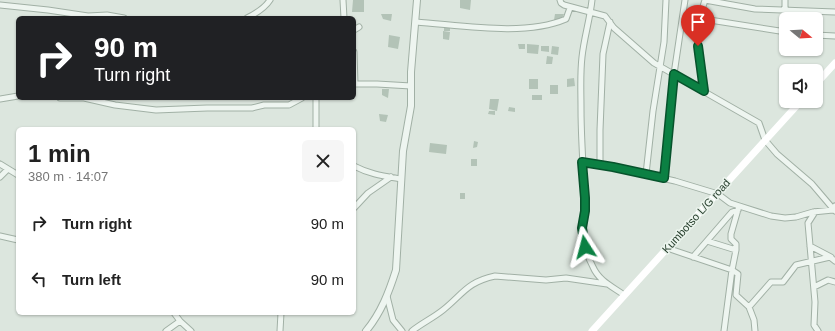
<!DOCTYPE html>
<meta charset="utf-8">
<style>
:root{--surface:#fff;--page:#f6f6f6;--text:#222;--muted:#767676}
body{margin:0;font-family:Helvetica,sans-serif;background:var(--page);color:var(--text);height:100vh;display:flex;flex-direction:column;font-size:15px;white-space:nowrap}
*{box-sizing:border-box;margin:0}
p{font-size:13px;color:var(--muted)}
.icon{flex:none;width:22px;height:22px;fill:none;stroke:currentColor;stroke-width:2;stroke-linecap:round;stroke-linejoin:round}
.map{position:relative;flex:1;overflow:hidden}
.details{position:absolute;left:16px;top:127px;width:340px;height:188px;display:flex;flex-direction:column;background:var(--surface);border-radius:6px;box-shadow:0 1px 3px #0004}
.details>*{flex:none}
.guide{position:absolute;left:16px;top:16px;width:340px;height:84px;border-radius:6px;box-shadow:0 1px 3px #0004;background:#202124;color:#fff;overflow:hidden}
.needle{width:26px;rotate:108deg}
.controls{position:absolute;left:779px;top:12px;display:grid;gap:8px}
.controls a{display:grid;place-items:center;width:44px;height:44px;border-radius:6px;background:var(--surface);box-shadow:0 1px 3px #0004;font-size:20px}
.pin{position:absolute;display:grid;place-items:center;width:34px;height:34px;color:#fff;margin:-41px -17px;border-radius:50% 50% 50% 0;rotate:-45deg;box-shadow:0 0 4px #0007}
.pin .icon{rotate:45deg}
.me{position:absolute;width:44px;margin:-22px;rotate:351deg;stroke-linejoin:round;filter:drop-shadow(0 0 3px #0008)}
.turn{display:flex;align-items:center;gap:14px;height:84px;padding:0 12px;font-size:18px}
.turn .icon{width:52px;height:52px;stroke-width:2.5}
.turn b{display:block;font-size:28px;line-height:34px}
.round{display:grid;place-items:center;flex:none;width:42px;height:42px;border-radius:6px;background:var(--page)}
.head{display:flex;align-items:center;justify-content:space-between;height:68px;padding:0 12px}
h1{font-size:24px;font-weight:600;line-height:30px}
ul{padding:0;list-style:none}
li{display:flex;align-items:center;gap:12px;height:56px;padding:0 12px}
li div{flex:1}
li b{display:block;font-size:15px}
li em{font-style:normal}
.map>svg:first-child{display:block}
.building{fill:#b3c3b7}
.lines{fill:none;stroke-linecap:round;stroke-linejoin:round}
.minor-casing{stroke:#a1b0a5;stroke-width:7}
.tertiary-casing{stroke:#a1b0a5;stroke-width:8}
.minor{stroke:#eef5f0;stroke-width:5}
.tertiary{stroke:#eef5f0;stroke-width:6}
.secondary{stroke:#fff;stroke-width:7}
.route-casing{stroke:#07532c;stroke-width:10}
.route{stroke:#0b8043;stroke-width:7}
.labels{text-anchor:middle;stroke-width:3;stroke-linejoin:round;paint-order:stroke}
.street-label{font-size:11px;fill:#253d2b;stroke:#ebf4ed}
</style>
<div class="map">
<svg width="835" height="331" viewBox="0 0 835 331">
<rect width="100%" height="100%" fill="#dce6de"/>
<path class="building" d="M 353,0 L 364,0 L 364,12 L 352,12 Z
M 460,0 L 471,0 L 470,10 L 460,8 Z
M 381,14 L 392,14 L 391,21 L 383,19 Z
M 555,14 L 564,14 L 562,18 L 554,20 Z
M 444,27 L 450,28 L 450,31 L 444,31 Z
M 443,31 L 450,32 L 449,40 L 443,39 Z
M 389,35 L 400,37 L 398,49 L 388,47 Z
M 518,44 L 525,44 L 525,49 L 519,49 Z
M 527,44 L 539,45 L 538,54 L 527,53 Z
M 541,46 L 549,46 L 549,52 L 541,51 Z
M 552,46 L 559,47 L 558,55 L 551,54 Z
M 547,56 L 553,57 L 552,64 L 546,64 Z
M 574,78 L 575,86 L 567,87 L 567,79 Z
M 529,79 L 538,79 L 538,89 L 529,89 Z
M 550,85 L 558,85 L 558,94 L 550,94 Z
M 382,89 L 389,89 L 388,98 L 382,95 Z
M 532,95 L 542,95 L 542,100 L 532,100 Z
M 490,99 L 499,99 L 497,111 L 489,109 Z
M 509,107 L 515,108 L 515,112 L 508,111 Z
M 489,111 L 495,111 L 495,115 L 488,114 Z
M 379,114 L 388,115 L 386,122 L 380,121 Z
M 474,141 L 478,142 L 477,147 L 473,148 Z
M 430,143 L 447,145 L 446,154 L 429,152 Z
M 471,159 L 477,159 L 477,166 L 471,166 Z
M 460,193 L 465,193 L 465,199 L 460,199 Z"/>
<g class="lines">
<defs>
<path id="minor" d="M 343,0 L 344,18
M 560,0 L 561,3 L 564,5 L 605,16 L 614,28 L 654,63 L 759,123 L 765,140 L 777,154 L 812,184 L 835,211
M 592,0 C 590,19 584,38 582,57 C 580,74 581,91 581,108 C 581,138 583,167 585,197 C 585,207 583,216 582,227 C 581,241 587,255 593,267 C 599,281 613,287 624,295
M 705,0 L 755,9 L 835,12
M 0,5 L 48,10 L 88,16 L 107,15 L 124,18
M 247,18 C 255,14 265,8 270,0
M 697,18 L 786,32
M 416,22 C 460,25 524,37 566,19 L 570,8
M 354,30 L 359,27
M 785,31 L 785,0
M 816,35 L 835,36
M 354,52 L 355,84
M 354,84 L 377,84 L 411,86
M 704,91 L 696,31 C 696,15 702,13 705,0
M 60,98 L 84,98 L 115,105 L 156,110 L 207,108 L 252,108 L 264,105 L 289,105 L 302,98
M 0,99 L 18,96
M 316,129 L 316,98
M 582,163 L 613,167 L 675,181 L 718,194 L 730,203 L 771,216 L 785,218 L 796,217 L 813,212 L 833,210 L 835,206
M 0,164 L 18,175
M 600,165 L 600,130 L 603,54 L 610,22
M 354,166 C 369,174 384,176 401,179
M 646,174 L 653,111 L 664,42 L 666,0
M 0,177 L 8,169
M 664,178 L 674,74 L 685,0
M 354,208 L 368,193 L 391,177
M 815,212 L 808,223 L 815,302 L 814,325 L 818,331
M 0,236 L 18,240
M 707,241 L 736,250
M 810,246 L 831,257
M 667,248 L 732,270 L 738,274 L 736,295 L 749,307 L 771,282 L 783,282 L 796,265 L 830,257 L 835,261
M 693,257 L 732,212 L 738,210
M 814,287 L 828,280 L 835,282
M 387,296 L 393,320 L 402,331
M 749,307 L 754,320 L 755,331
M 174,313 L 180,321 L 191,331
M 166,331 L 180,321
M 280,331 L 281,313
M 412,331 C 422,323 433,318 443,310 C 463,294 467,282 495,276 L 546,280 L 566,278 L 607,284
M 724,331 L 732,270 L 736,250 L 736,244 L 731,239 L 731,234 L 739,206"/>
<path id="tertiary" d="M 366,331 C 381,313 389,292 396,270 L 403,151 L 411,106 L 411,72 L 417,0"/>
</defs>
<use href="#minor" class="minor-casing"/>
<use href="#tertiary" class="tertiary-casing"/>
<use href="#minor" class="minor"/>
<use href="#tertiary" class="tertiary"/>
<path class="secondary" d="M 816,84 L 835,63
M 592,331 L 801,101"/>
</g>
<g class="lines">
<defs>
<path id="route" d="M 585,247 L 582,228 L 585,211 L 585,198 L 582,162 L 613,167 L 664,178 L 674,74 L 704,91 L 698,46"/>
</defs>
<use href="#route" class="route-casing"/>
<use href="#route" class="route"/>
</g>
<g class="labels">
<g class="street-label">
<text transform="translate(696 216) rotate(-48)" y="4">Kumbotso L/G road</text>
</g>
</g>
</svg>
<div class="controls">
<a><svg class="needle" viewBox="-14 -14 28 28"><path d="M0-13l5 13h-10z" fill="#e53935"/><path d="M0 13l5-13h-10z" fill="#767676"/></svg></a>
<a><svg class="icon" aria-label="sound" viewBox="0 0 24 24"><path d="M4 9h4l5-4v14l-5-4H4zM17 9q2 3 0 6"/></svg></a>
</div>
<div class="pin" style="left:698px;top:46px;background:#d93025"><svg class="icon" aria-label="arrive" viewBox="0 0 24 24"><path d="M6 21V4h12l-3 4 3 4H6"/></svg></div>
<svg class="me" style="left:585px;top:247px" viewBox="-20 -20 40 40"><path d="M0-17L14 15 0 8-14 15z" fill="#0b8043" stroke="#fff" stroke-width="4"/></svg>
<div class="guide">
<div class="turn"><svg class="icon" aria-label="right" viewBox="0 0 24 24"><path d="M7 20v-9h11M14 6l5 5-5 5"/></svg><div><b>90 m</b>Turn right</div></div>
</div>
<section class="details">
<div class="head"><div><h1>1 min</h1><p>380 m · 14:07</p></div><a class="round"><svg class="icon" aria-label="close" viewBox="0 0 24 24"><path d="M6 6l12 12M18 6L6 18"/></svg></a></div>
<ul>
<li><svg class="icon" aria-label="right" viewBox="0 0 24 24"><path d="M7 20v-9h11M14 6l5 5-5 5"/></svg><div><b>Turn right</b></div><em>90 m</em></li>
<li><svg class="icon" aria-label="left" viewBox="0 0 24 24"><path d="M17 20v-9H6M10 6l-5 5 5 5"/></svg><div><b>Turn left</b></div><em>90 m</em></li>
</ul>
</section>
</div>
